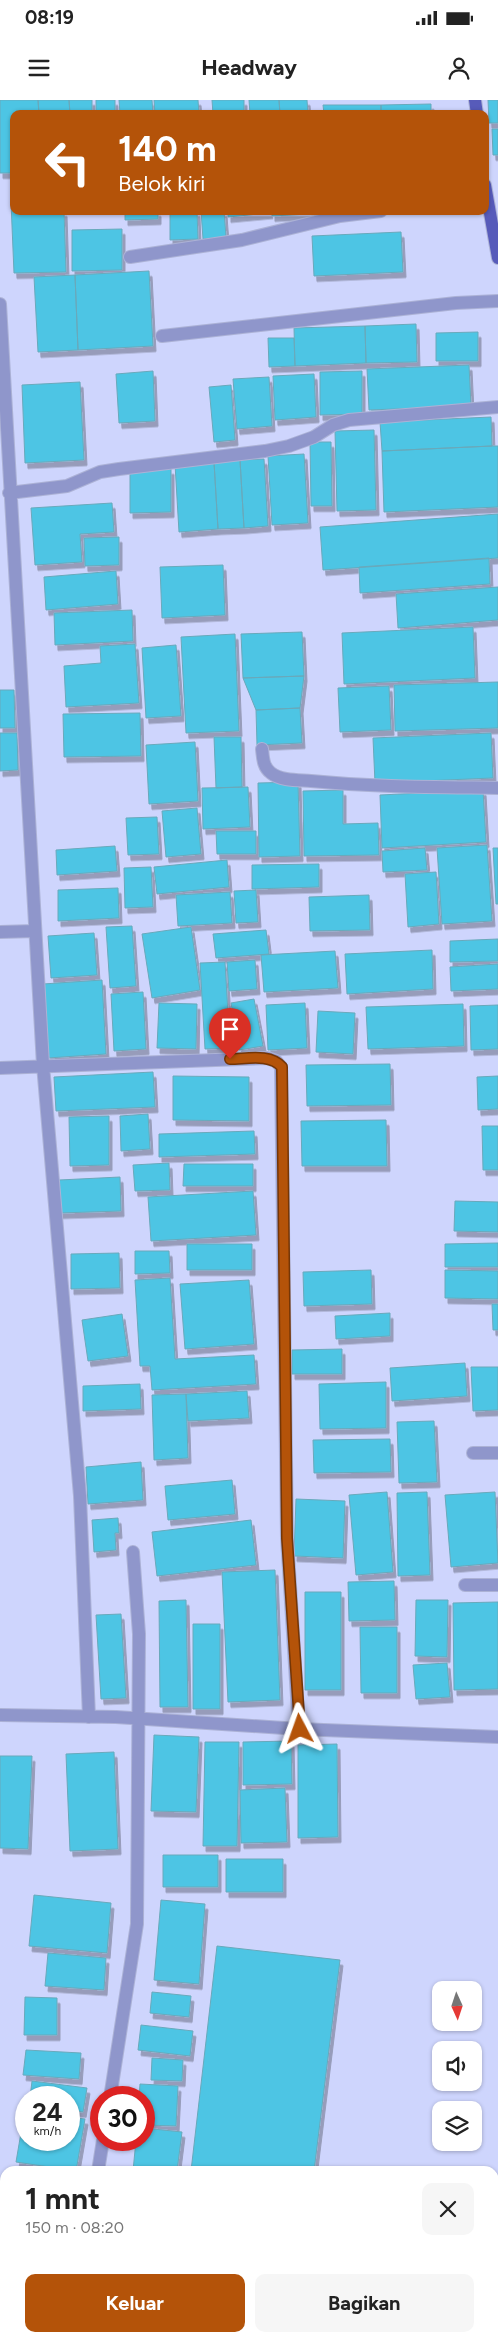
<!DOCTYPE html>
<html lang="id">
<meta charset="utf-8">
<style>
:root{--surface:#fff;--page:#f6f6f6;--text:#222;--muted:#767676;--accent:#b45309}
body{margin:0;font-family:Figtree,sans-serif;background:var(--page);color:var(--text);height:100vh;display:flex;flex-direction:column;font-size:19px;white-space:nowrap}
*{box-sizing:border-box;margin:0}
p{font-size:16px;color:var(--muted)}
.icon{flex:none;width:28px;height:28px;fill:none;stroke:currentColor;stroke-width:2;stroke-linecap:round;stroke-linejoin:round}
.map{position:relative;flex:1;overflow:hidden}
.panel{position:absolute;left:0px;top:2066px;width:499px;height:176px;display:flex;flex-direction:column;background:var(--surface);border-radius:15px 15px 0 0;box-shadow:0 1px 4px #0004}
.panel>*{flex:none}
.banner{position:absolute;left:10px;top:10px;width:479px;height:105px;border-radius:10px;box-shadow:0 1px 4px #0004;background:#b45309;color:#fff;overflow:hidden}
.needle{width:32px;rotate:177deg}
.fabs{position:absolute;left:432px;top:1881px;display:grid;gap:10px}
.fabs a{display:grid;place-items:center;width:50px;height:50px;border-radius:10px;background:var(--surface);box-shadow:0 1px 4px #0004;font-size:25px}
.speed{position:absolute;left:15px;top:1986px;display:flex;gap:10px;font-size:25px;font-weight:700;text-align:center}
.speed>*{display:grid;place-content:center;width:65px;height:65px;border-radius:50%;background:var(--surface);box-shadow:0 1px 4px #0004;line-height:1}
.speed small{font-size:12px;font-weight:400}
.speed .limit{border:8px solid #d22;background:#fff;color:#111}
.pin{position:absolute;display:grid;place-items:center;width:42px;height:42px;color:#fff;margin:-51px -21px;border-radius:50% 50% 50% 0;rotate:-45deg;box-shadow:0 0 5px #0007}
.pin .icon{rotate:45deg}
.me{position:absolute;width:55px;margin:-28px;rotate:356deg;stroke-linejoin:round;filter:drop-shadow(0 0 4px #0008)}
.turn{display:flex;align-items:center;gap:18px;height:105px;padding:0 25px;font-size:22px}
.turn .icon{width:65px;height:65px;stroke-width:2.5}
.turn b{display:block;font-size:35px;line-height:42px}
.round{display:grid;place-items:center;flex:none;width:52px;height:52px;border-radius:10px;background:var(--page)}
.overview{display:flex;align-items:center;justify-content:space-between;height:85px;padding:0 25px}
h1{font-size:30px;font-weight:700;line-height:38px}
.cta{display:flex;gap:10px;margin-top:auto;padding:10px 25px}
.cta a{flex:1;height:58px;border-radius:10px;background:var(--accent);color:#fff;font-size:20px;font-weight:700;line-height:58px;text-align:center}
.cta a+a{background:var(--page);color:var(--text)}
.status{display:flex;justify-content:space-between;align-items:center;height:35px;padding:0 25px;background:var(--surface);direction:ltr}
.status svg{height:14px;fill:currentColor}
header{display:flex;justify-content:space-between;align-items:center;height:65px;padding:0 25px;background:var(--surface);font-size:22px;font-weight:700}
.map>svg:first-child{display:block}
.building{fill:#4dc5e4;stroke:#69a9bb;filter:url(#shadow)}
.lines{fill:none;stroke-linecap:round;stroke-linejoin:round}
.service-casing{stroke:#acb2d6;stroke-width:14}
.minor-casing{stroke:#acb2d6;stroke-width:14}
.primary-casing{stroke:#acb2d6;stroke-width:14}
.service{stroke:#8f96cb;stroke-width:12}
.minor{stroke:#8f96cb;stroke-width:12}
.primary{stroke:#575bba;stroke-width:12}
.route-casing{stroke:#753606;stroke-width:12}
.route{stroke:#b45309;stroke-width:9}
</style>
<div class="status"><b>08:19</b><svg viewBox="0 0 49 12"><path d="M0 12V9h3v3zM5 12V6h3v6zM10 12V3h3v9zM15 12V0h3v12zM26 1h20v11H26zM47 4h2v5h-2z"/></svg></div>
<header><svg class="icon" aria-label="menu" viewBox="0 0 24 24"><path d="M4 6h16M4 12h16M4 18h16"/></svg>Headway<svg class="icon" aria-label="person" viewBox="0 0 24 24"><circle cx="12" cy="8" r="4"/><path d="M4 21q1-7 8-7t8 7"/></svg></header>
<div class="map">
<svg width="498" height="2242" viewBox="0 0 498 2242">
<defs>
<filter id="shadow"><feDropShadow dx="3" dy="5.5" stdDeviation="0" flood-color="#0004"/></filter>
</defs>
<rect width="100%" height="100%" fill="#ced5fd"/>
<path class="building" d="M 0,0 L 38,0 L 39,14 L 14,14 L 14,73 L 0,73 Z
M 38,0 L 69,0 L 70,14 L 39,14 Z
M 69,0 L 92,0 L 92,14 L 70,14 Z
M 96,0 L 115,0 L 115,14 L 96,14 Z
M 119,0 L 152,0 L 153,14 L 120,14 Z
M 154,0 L 198,0 L 199,14 L 155,14 Z
M 212,0 L 244,0 L 244,14 L 213,14 Z
M 249,0 L 279,0 L 280,14 L 250,14 Z
M 279,0 L 307,0 L 308,14 L 280,14 Z
M 488,0 L 498,0 L 498,23 L 489,23 Z
M 431,4 L 431,14 L 381,14 L 381,5 Z
M 323,5 L 381,5 L 381,14 L 324,14 Z
M 492,29 L 498,29 L 498,55 L 493,55 Z
M 11,102 L 14,102 L 14,111 L 64,111 L 66,172 L 14,173 Z
M 125,111 L 158,111 L 158,119 L 125,120 Z
M 170,111 L 197,111 L 198,139 L 170,140 Z
M 201,111 L 224,111 L 226,137 L 203,139 Z
M 228,111 L 269,111 L 270,113 L 228,117 Z
M 272,111 L 310,111 L 310,114 L 272,116 Z
M 122,129 L 122,170 L 72,171 L 72,130 Z
M 401,132 L 403,172 L 314,176 L 312,136 Z
M 149,171 L 153,246 L 78,250 L 75,175 Z
M 75,175 L 78,250 L 38,252 L 34,177 Z
M 416,224 L 417,262 L 366,263 L 365,226 Z
M 365,226 L 366,263 L 295,266 L 294,228 Z
M 478,232 L 478,261 L 436,261 L 436,233 Z
M 268,238 L 294,238 L 295,266 L 269,267 Z
M 469,265 L 471,306 L 369,310 L 367,269 Z
M 153,271 L 155,321 L 119,323 L 116,274 Z
M 362,271 L 362,314 L 320,315 L 320,272 Z
M 314,274 L 316,317 L 275,320 L 273,276 Z
M 269,277 L 272,326 L 237,329 L 233,279 Z
M 80,282 L 84,360 L 25,363 L 22,285 Z
M 231,285 L 235,340 L 214,342 L 209,287 Z
M 491,317 L 492,346 L 382,351 L 380,322 Z
M 374,330 L 376,410 L 337,411 L 335,331 Z
M 310,342 L 331,342 L 332,406 L 311,406 Z
M 492,346 L 498,346 L 498,407 L 384,412 L 382,351 Z
M 304,354 L 308,423 L 272,425 L 268,356 Z
M 264,359 L 268,426 L 244,428 L 240,360 Z
M 240,360 L 244,428 L 218,429 L 214,362 Z
M 214,362 L 218,429 L 179,432 L 175,364 Z
M 130,369 L 171,369 L 171,412 L 130,413 Z
M 112,403 L 114,432 L 80,434 L 82,462 L 35,465 L 31,408 Z
M 498,414 L 498,458 L 323,470 L 320,427 Z
M 119,437 L 119,465 L 85,466 L 84,438 Z
M 489,458 L 490,484 L 360,493 L 359,467 Z
M 223,465 L 225,515 L 162,518 L 160,467 Z
M 116,471 L 118,504 L 46,510 L 44,477 Z
M 498,487 L 498,520 L 398,528 L 396,494 Z
M 132,510 L 133,541 L 55,545 L 54,513 Z
M 473,527 L 475,578 L 344,584 L 342,533 Z
M 302,532 L 304,576 L 243,578 L 241,534 Z
M 235,534 L 239,631 L 186,633 L 181,537 Z
M 135,544 L 139,603 L 66,607 L 64,566 L 101,563 L 100,546 Z
M 176,545 L 181,616 L 146,618 L 142,548 Z
M 304,576 L 300,608 L 256,610 L 243,578 Z
M 498,582 L 498,628 L 395,631 L 394,585 Z
M 389,586 L 391,630 L 340,632 L 338,588 Z
M 0,590 L 14,590 L 15,628 L 0,628 Z
M 300,608 L 302,643 L 257,645 L 256,610 Z
M 140,613 L 141,656 L 64,657 L 63,614 Z
M 0,633 L 17,633 L 18,670 L 0,671 Z
M 491,633 L 493,678 L 375,683 L 373,638 Z
M 214,637 L 241,637 L 242,687 L 216,688 Z
M 195,642 L 198,701 L 149,704 L 146,645 Z
M 298,682 L 300,756 L 259,757 L 258,683 Z
M 248,687 L 250,727 L 203,729 L 202,688 Z
M 343,690 L 343,724 L 378,723 L 379,755 L 304,756 L 303,691 Z
M 483,690 L 486,742 L 382,748 L 380,695 Z
M 197,708 L 201,754 L 166,757 L 162,711 Z
M 157,717 L 159,754 L 128,755 L 126,718 Z
M 216,731 L 256,731 L 256,754 L 217,754 Z
M 487,745 L 492,821 L 442,824 L 437,748 Z
M 115,746 L 117,771 L 57,775 L 56,750 Z
M 425,748 L 427,770 L 383,772 L 382,751 Z
M 493,748 L 498,748 L 498,804 L 496,804 Z
M 227,760 L 229,787 L 157,794 L 154,767 Z
M 319,764 L 319,787 L 252,789 L 252,765 Z
M 151,767 L 153,807 L 125,808 L 124,768 Z
M 436,772 L 439,824 L 408,827 L 405,774 Z
M 118,788 L 119,818 L 58,821 L 58,790 Z
M 256,790 L 258,822 L 236,823 L 234,791 Z
M 230,792 L 232,823 L 178,826 L 176,795 Z
M 369,795 L 370,830 L 310,831 L 309,797 Z
M 132,826 L 136,886 L 110,888 L 106,827 Z
M 191,827 L 200,890 L 152,898 L 142,834 Z
M 266,830 L 269,854 L 216,858 L 213,834 Z
M 94,833 L 97,875 L 51,878 L 48,836 Z
M 498,839 L 498,861 L 450,862 L 450,841 Z
M 432,850 L 433,889 L 347,894 L 345,854 Z
M 335,851 L 338,888 L 264,892 L 261,855 Z
M 255,860 L 257,889 L 229,891 L 227,862 Z
M 225,862 L 230,948 L 205,949 L 200,863 Z
M 498,864 L 498,889 L 451,891 L 450,867 Z
M 102,880 L 106,954 L 48,958 L 43,884 Z
M 143,892 L 146,949 L 114,951 L 111,894 Z
M 254,899 L 263,946 L 239,950 L 231,903 Z
M 159,903 L 197,904 L 196,949 L 157,948 Z
M 305,903 L 307,948 L 268,950 L 266,905 Z
M 463,904 L 464,946 L 368,949 L 366,907 Z
M 498,905 L 498,949 L 471,950 L 470,906 Z
M 318,911 L 355,913 L 353,954 L 316,952 Z
M 390,964 L 391,1005 L 307,1006 L 306,965 Z
M 153,972 L 155,1007 L 56,1011 L 54,977 Z
M 173,976 L 249,977 L 249,1021 L 173,1020 Z
M 498,976 L 498,1009 L 478,1010 L 477,977 Z
M 148,1014 L 150,1049 L 121,1051 L 120,1016 Z
M 109,1016 L 109,1065 L 70,1066 L 69,1017 Z
M 386,1020 L 387,1066 L 302,1066 L 301,1021 Z
M 482,1026 L 498,1026 L 498,1070 L 483,1070 Z
M 254,1031 L 255,1054 L 159,1057 L 159,1034 Z
M 169,1063 L 170,1090 L 135,1091 L 133,1065 Z
M 184,1064 L 253,1064 L 253,1086 L 183,1086 Z
M 120,1077 L 121,1111 L 60,1113 L 59,1080 Z
M 253,1091 L 256,1135 L 151,1141 L 148,1097 Z
M 455,1101 L 498,1102 L 498,1132 L 454,1131 Z
M 498,1143 L 498,1167 L 445,1167 L 445,1144 Z
M 187,1144 L 252,1144 L 252,1170 L 187,1170 Z
M 135,1151 L 169,1151 L 170,1173 L 135,1174 Z
M 119,1153 L 120,1188 L 71,1189 L 71,1154 Z
M 371,1170 L 372,1204 L 304,1206 L 303,1172 Z
M 445,1170 L 498,1171 L 498,1199 L 445,1198 Z
M 170,1178 L 175,1259 L 254,1255 L 256,1284 L 152,1290 L 150,1266 L 140,1266 L 135,1180 Z
M 249,1180 L 254,1244 L 185,1249 L 180,1184 Z
M 492,1204 L 498,1204 L 498,1230 L 493,1230 Z
M 390,1213 L 390,1236 L 336,1239 L 335,1216 Z
M 122,1214 L 128,1256 L 88,1261 L 82,1220 Z
M 342,1249 L 342,1274 L 292,1274 L 292,1250 Z
M 465,1263 L 467,1296 L 392,1301 L 390,1268 Z
M 471,1267 L 498,1267 L 498,1310 L 473,1311 Z
M 386,1282 L 386,1328 L 320,1329 L 319,1284 Z
M 140,1284 L 141,1309 L 83,1311 L 83,1286 Z
M 247,1291 L 249,1318 L 188,1321 L 186,1294 Z
M 186,1294 L 188,1358 L 154,1360 L 152,1295 Z
M 434,1321 L 437,1382 L 399,1383 L 397,1322 Z
M 390,1339 L 391,1372 L 314,1373 L 313,1340 Z
M 141,1362 L 143,1400 L 88,1404 L 86,1367 Z
M 232,1380 L 235,1414 L 168,1420 L 165,1386 Z
M 387,1392 L 393,1472 L 356,1475 L 349,1395 Z
M 427,1392 L 430,1475 L 398,1476 L 397,1393 Z
M 495,1392 L 498,1463 L 451,1467 L 445,1395 Z
M 296,1399 L 345,1401 L 343,1458 L 294,1456 Z
M 118,1418 L 119,1433 L 115,1433 L 116,1450 L 94,1452 L 92,1420 Z
M 251,1420 L 256,1465 L 157,1476 L 152,1432 Z
M 275,1470 L 280,1600 L 228,1602 L 222,1472 Z
M 394,1481 L 395,1520 L 349,1521 L 348,1482 Z
M 305,1492 L 341,1492 L 341,1590 L 305,1590 Z
M 186,1500 L 188,1607 L 160,1607 L 159,1501 Z
M 416,1500 L 448,1500 L 447,1557 L 415,1556 Z
M 498,1502 L 498,1589 L 454,1590 L 453,1503 Z
M 121,1514 L 126,1598 L 101,1599 L 96,1515 Z
M 193,1524 L 220,1524 L 220,1609 L 193,1609 Z
M 360,1527 L 397,1527 L 397,1593 L 361,1593 Z
M 447,1563 L 450,1597 L 416,1599 L 413,1565 Z
M 154,1635 L 199,1637 L 196,1712 L 151,1711 Z
M 291,1641 L 292,1684 L 243,1685 L 243,1642 Z
M 205,1642 L 239,1642 L 237,1746 L 203,1746 Z
M 337,1644 L 338,1737 L 298,1738 L 298,1645 Z
M 114,1652 L 118,1749 L 70,1751 L 66,1654 Z
M 0,1656 L 32,1656 L 28,1749 L 0,1748 Z
M 285,1688 L 287,1742 L 241,1743 L 240,1690 Z
M 163,1755 L 218,1755 L 218,1787 L 163,1787 Z
M 226,1759 L 283,1759 L 283,1792 L 226,1792 Z
M 34,1795 L 111,1803 L 107,1853 L 29,1846 Z
M 161,1800 L 205,1804 L 199,1884 L 154,1880 Z
M 217,1846 L 340,1860 L 314,2071 L 191,2071 Z
M 48,1853 L 106,1858 L 104,1890 L 45,1886 Z
M 152,1892 L 191,1896 L 189,1917 L 150,1913 Z
M 25,1897 L 57,1898 L 57,1935 L 24,1935 Z
M 141,1925 L 193,1931 L 190,1956 L 138,1950 Z
M 26,1950 L 81,1953 L 79,1979 L 23,1975 Z
M 152,1958 L 183,1960 L 182,1981 L 151,1980 Z
M 32,1981 L 87,1988 L 83,2012 L 69,2010 L 69,1998 L 30,1998 Z
M 140,1984 L 178,1986 L 176,2026 L 144,2025 L 144,1998 L 139,1998 Z
M 25,2009 L 26,2010 L 26,2040 L 69,2040 L 69,2017 L 85,2019 L 76,2071 L 16,2062 Z
M 144,2028 L 182,2032 L 177,2071 L 133,2071 L 136,2040 L 144,2040 Z
M 4,2102 L 5,2102 L 5,2149 L 0,2148 Z
M 0,2153 L 5,2154 L 5,2238 L 60,2238 L 60,2242 L 0,2242 Z
M 84,2238 L 143,2238 L 143,2242 L 84,2242 Z"/>
<g class="lines">
<defs>
<path id="service" d="M 473,1353 L 498,1353
M 242,2242 L 243,2238"/>
<path id="minor" d="M 130,157 L 242,140 L 340,116 L 381,111
M 0,204 L 43,965 L 80,1396 L 89,1617
M 162,236 L 456,203 L 498,201
M 9,393 L 67,386 L 100,372 L 119,369 L 265,351 L 289,346 L 314,337 L 333,325 L 349,320 L 498,307
M 262,649 C 263,658 263,667 271,673 C 281,681 299,680 311,681 C 373,687 436,687 498,688
M 0,832 L 35,831
M 0,968 L 267,958 L 276,961 L 281,967 L 287,1438 L 299,1629
M 465,1485 L 498,1485
M 0,1615 L 116,1617 L 299,1629 L 498,1637
M 110,1998 L 137,1824 L 139,1534 L 133,1452
M 98,2071 L 103,2040
M 71,2242 L 72,2238"/>
<path id="primary" d="M 475,0 L 477,14
M 485,85 L 498,158"/>
</defs>
<use href="#service" class="service-casing"/>
<use href="#minor" class="minor-casing"/>
<use href="#primary" class="primary-casing"/>
<use href="#service" class="service"/>
<use href="#minor" class="minor"/>
<use href="#primary" class="primary"/>
</g>
<g class="lines">
<defs>
<path id="route" d="M 230,959 C 246,959 270,953 282,967 L 287,1438 L 300,1629"/>
</defs>
<use href="#route" class="route-casing"/>
<use href="#route" class="route"/>
</g>
</svg>
<div class="fabs">
<a><svg class="needle" viewBox="-14 -14 28 28"><path d="M0-13l5 13h-10z" fill="#e53935"/><path d="M0 13l5-13h-10z" fill="#767676"/></svg></a>
<a><svg class="icon" aria-label="sound" viewBox="0 0 24 24"><path d="M4 9h4l5-4v14l-5-4H4zM17 9q2 3 0 6"/></svg></a>
<a><svg class="icon" aria-label="layers" viewBox="0 0 24 24"><path d="M12 4l9 5-9 5-9-5zM3 14l9 5 9-5"/></svg></a>
</div>
<div class="speed"><div>24<small>km/h</small></div><div class="limit">30</div></div>
<div class="pin" style="left:230px;top:959px;background:#d93025"><svg class="icon" aria-label="arrive" viewBox="0 0 24 24"><path d="M6 21V4h12l-3 4 3 4H6"/></svg></div>
<svg class="me" style="left:300px;top:1629px" viewBox="-20 -20 40 40"><path d="M0-17L14 15 0 8-14 15z" fill="#b45309" stroke="#fff" stroke-width="4"/></svg>
<div class="banner">
<div class="turn"><svg class="icon" aria-label="left" viewBox="0 0 24 24"><path d="M17 20v-9H6M10 6l-5 5 5 5"/></svg><div><b>140 m</b>Belok kiri</div></div>
</div>
<section class="panel">
<div class="overview"><div><h1>1 mnt</h1><p>150 m · 08:20</p></div><a class="round"><svg class="icon" aria-label="close" viewBox="0 0 24 24"><path d="M6 6l12 12M18 6L6 18"/></svg></a></div>
<div class="cta"><a>Keluar</a><a>Bagikan</a></div>
</section>
</div>
